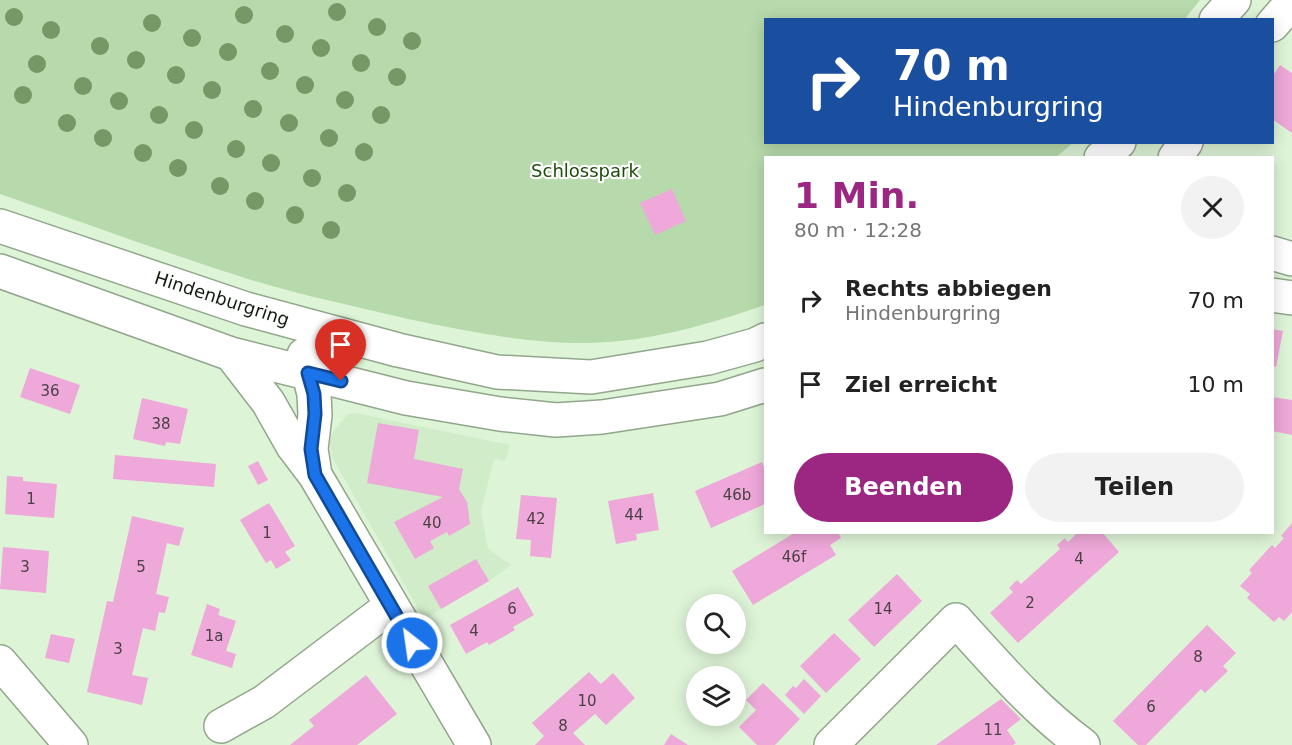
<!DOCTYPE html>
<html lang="de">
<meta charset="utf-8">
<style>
:root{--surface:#fff;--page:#f2f2f2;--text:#222;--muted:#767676;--accent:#9c2783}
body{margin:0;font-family:"DejaVu Sans",sans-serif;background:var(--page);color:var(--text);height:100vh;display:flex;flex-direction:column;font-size:22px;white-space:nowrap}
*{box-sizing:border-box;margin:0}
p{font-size:20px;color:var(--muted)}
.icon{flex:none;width:33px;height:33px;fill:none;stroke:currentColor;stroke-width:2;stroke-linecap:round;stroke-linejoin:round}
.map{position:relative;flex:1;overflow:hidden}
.side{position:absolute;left:764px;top:156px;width:510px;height:378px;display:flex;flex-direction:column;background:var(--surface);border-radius:0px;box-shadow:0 3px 15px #0003}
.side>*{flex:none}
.top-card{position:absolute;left:764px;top:18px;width:510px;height:126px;border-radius:0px;box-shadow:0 3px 15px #0003;background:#1a4fa0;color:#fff;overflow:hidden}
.controls{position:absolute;left:686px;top:594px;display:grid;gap:12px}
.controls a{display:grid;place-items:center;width:60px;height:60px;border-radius:50%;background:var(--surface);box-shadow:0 3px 15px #0003;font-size:30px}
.pin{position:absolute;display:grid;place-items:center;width:51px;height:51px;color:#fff;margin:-62px -26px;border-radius:50% 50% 50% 0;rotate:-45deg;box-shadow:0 0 6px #0007}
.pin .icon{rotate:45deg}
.me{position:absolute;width:66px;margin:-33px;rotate:330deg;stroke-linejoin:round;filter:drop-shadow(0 0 4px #0008)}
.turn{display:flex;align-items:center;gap:21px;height:126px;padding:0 30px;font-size:27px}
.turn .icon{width:78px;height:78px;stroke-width:2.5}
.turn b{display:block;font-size:42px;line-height:51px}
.round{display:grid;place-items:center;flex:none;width:63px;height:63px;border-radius:32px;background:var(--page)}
.overview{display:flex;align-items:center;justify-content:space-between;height:102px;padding:0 30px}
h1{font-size:36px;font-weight:800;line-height:45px;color:var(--accent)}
.action{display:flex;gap:12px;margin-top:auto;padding:12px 30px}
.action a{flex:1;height:69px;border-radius:36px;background:var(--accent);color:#fff;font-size:24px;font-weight:800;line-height:69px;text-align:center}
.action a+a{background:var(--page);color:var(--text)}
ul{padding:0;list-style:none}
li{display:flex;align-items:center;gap:18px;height:84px;padding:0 30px}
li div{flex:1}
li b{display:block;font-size:22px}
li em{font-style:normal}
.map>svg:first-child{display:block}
.built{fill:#d0ecc8}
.green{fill:#b7daac}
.building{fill:#eea8d9}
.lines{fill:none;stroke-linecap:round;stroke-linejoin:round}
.minor-casing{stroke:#91a68b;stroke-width:36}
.minor{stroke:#fff;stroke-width:33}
.tree{fill:#749866}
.route-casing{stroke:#114b97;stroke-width:15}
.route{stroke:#1a73e8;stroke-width:10}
.labels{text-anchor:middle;stroke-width:4.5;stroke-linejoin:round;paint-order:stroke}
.number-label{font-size:15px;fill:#4b4044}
.park-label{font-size:18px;fill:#1e4c0a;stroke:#fff}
.street-label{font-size:18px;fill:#151d13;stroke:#fff}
</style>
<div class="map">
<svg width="1292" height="745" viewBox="0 0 1292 745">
<rect width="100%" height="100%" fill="#def4d7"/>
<path class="built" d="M 355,413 L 510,445 L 505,461 L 494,459 L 481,511 L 488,549 L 511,565 L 489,581 L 424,619 L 333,459 L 330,443 L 332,433 L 348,414 Z"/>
<path class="green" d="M 0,0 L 1200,0 L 1184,20 L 765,20 L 765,142 L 1073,143 L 1056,157 L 765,158 L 765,305 C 708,325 649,342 588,343 C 527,344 468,331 408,319 C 354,306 299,295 245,278 C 163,252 82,222 0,194 Z"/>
<path class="building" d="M 1280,65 L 1292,73 L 1292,133 L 1272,119 L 1272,77 Z
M 672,189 L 686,221 L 655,235 L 640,203 Z
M 1272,329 L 1283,331 L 1276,367 L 1272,366 Z
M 30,368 L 80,385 L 70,414 L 20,397 Z
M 1272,397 L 1292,400 L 1292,435 L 1272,431 Z
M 142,398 L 188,409 L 180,444 L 166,442 L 165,446 L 133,439 Z
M 378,423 L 419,430 L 414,459 L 463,469 L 459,489 L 467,502 L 470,524 L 449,536 L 447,532 L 430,541 L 434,548 L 415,559 L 394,522 L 443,497 L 367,483 Z
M 115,455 L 216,464 L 214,487 L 113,479 Z
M 258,461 L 268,480 L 258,485 L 248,466 Z
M 762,462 L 765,470 L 765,504 L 711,528 L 695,491 Z
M 7,476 L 23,477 L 23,481 L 57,484 L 54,518 L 5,514 Z
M 653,493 L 659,530 L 636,534 L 637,540 L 616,544 L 608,501 Z
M 521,495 L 557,498 L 551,558 L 530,556 L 531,540 L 516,539 Z
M 269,503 L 295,546 L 285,552 L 291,560 L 276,569 L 271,560 L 266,563 L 240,520 Z
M 132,516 L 184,528 L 179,546 L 167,543 L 156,594 L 169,597 L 165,613 L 159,612 L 155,631 L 143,628 L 132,675 L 148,678 L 142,705 L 87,692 L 107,601 L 113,602 Z
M 1292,523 L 1292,612 L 1284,621 L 1279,617 L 1274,622 L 1247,598 L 1250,594 L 1240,586 L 1252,573 L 1249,570 L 1272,545 L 1275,548 L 1284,538 L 1281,536 Z
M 796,532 L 842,532 L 839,534 L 841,538 L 830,545 L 836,555 L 753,605 L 732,571 Z
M 1078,532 L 1102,532 L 1119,552 L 1018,643 L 990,613 L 1013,592 L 1009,588 L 1017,580 L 1021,584 L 1060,549 L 1057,545 L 1065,538 L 1068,542 Z
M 3,547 L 49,551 L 46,593 L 0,589 Z
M 476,559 L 489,581 L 441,609 L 428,586 Z
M 897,574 L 922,601 L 874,647 L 848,620 Z
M 518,587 L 534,615 L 513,627 L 515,630 L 489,645 L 487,642 L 466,654 L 450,625 Z
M 207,604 L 220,609 L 218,615 L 236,621 L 226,651 L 236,654 L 232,668 L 191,655 Z
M 1207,625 L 1236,653 L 1223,666 L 1228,671 L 1205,693 L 1201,689 L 1146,745 L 1138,745 L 1113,721 Z
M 834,633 L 861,659 L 826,693 L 800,666 Z
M 51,634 L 75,639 L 69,663 L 45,658 Z
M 589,672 L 601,684 L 613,673 L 635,698 L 606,725 L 595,714 L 573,733 L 585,745 L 535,745 L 544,736 L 532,723 Z
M 366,675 L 397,714 L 357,745 L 290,745 L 314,726 L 309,720 Z
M 804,679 L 821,696 L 804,714 L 785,695 L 793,686 L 796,688 Z
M 763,683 L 800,719 L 775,745 L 757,745 L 739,727 L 756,710 L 746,700 Z
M 1001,699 L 1021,719 L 1007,730 L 1016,743 L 1013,745 L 936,745 Z
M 671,734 L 688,745 L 664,745 Z"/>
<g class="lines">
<defs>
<path id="minor" d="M 1216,20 L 1234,0
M 1272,25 L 1292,2
M 1101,158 L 1119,142
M 1175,158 L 1186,142
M 0,226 L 246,309 L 398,350 L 497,372 L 591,377 L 708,358 L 755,345 L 765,340
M 1272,253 L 1292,259
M 0,271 L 231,354 L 406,398 L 500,414 L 556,420 L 602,417 L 720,399 L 765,385
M 1272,295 L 1292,298
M 231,354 L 268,402 L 293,446 L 315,475 L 474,745
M 304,355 L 314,394 L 315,415 L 311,449 L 315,475
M 0,662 L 71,745
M 221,726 L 264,702 L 391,606
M 831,745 L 956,620 C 996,664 1035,710 1083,745"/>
</defs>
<use href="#minor" class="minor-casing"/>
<use href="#minor" class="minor"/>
</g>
<g class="tree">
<circle cx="337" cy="12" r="9"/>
<circle cx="244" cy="15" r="9"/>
<circle cx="14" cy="17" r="9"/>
<circle cx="152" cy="23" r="9"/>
<circle cx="377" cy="27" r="9"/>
<circle cx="51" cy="30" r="9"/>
<circle cx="285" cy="34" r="9"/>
<circle cx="192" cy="38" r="9"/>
<circle cx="412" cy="41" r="9"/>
<circle cx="100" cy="46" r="9"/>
<circle cx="321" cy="48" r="9"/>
<circle cx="228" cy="52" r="9"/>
<circle cx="136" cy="60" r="9"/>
<circle cx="361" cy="63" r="9"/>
<circle cx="37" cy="64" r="9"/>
<circle cx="270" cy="71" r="9"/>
<circle cx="176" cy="75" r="9"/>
<circle cx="397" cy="77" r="9"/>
<circle cx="305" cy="85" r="9"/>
<circle cx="83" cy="86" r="9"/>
<circle cx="212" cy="90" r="9"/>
<circle cx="23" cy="95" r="9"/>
<circle cx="345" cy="100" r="9"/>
<circle cx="119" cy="101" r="9"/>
<circle cx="253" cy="109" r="9"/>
<circle cx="159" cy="115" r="9"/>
<circle cx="381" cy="115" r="9"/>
<circle cx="67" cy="123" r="9"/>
<circle cx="289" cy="123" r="9"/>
<circle cx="194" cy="130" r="9"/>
<circle cx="103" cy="138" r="9"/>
<circle cx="329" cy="138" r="9"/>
<circle cx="236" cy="149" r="9"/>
<circle cx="364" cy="152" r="9"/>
<circle cx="143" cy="153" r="9"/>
<circle cx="271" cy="163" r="9"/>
<circle cx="178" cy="168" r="9"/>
<circle cx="312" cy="178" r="9"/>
<circle cx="220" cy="186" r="9"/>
<circle cx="347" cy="193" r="9"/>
<circle cx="255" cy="201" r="9"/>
<circle cx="295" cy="215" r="9"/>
<circle cx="331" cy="230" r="9"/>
</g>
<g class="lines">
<defs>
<path id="route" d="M 341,381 L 308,373 L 314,394 L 315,414 L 311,449 L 315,475 L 412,643"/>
</defs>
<use href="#route" class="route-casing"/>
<use href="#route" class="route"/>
</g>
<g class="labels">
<g class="number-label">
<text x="50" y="396">36</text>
<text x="161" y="429">38</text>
<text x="737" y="500">46b</text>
<text x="31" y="504">1</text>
<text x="634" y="520">44</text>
<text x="536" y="524">42</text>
<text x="432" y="528">40</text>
<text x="267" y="538">1</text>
<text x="794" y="562">46f</text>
<text x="1079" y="564">4</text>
<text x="25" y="572">3</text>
<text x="141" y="572">5</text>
<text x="1030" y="608">2</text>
<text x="512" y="614">6</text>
<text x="883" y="614">14</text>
<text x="474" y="636">4</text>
<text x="214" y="641">1a</text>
<text x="118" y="654">3</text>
<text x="1198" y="662">8</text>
<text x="587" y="706">10</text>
<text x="1151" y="712">6</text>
<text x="563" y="731">8</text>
<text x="993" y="735">11</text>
</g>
<g class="park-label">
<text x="585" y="177">Schlosspark</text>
</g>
<g class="street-label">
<text transform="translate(222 299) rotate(18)" y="6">Hindenburgring</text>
</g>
</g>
</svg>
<div class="controls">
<a><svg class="icon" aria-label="search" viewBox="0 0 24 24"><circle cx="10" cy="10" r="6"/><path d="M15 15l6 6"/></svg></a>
<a><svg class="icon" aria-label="layers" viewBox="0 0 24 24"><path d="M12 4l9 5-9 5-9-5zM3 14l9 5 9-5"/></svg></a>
</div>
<div class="pin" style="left:341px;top:381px;background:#d93025"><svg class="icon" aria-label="arrive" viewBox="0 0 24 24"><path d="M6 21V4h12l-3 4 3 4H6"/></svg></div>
<svg class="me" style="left:412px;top:643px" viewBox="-20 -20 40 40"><circle r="17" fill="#1a73e8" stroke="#fff" stroke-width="3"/><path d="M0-11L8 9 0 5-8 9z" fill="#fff"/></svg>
<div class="top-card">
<div class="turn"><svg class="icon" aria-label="right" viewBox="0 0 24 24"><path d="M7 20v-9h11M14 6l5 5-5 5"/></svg><div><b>70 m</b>Hindenburgring</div></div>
</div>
<section class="side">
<div class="overview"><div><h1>1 Min.</h1><p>80 m · 12:28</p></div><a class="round"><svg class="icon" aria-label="close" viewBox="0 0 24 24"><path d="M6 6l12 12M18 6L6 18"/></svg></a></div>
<ul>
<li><svg class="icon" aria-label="right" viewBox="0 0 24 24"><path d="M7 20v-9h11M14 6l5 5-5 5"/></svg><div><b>Rechts abbiegen</b><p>Hindenburgring</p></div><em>70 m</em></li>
<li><svg class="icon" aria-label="arrive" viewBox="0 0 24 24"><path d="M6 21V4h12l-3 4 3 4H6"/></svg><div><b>Ziel erreicht</b></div><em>10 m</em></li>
</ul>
<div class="action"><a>Beenden</a><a>Teilen</a></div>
</section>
</div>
